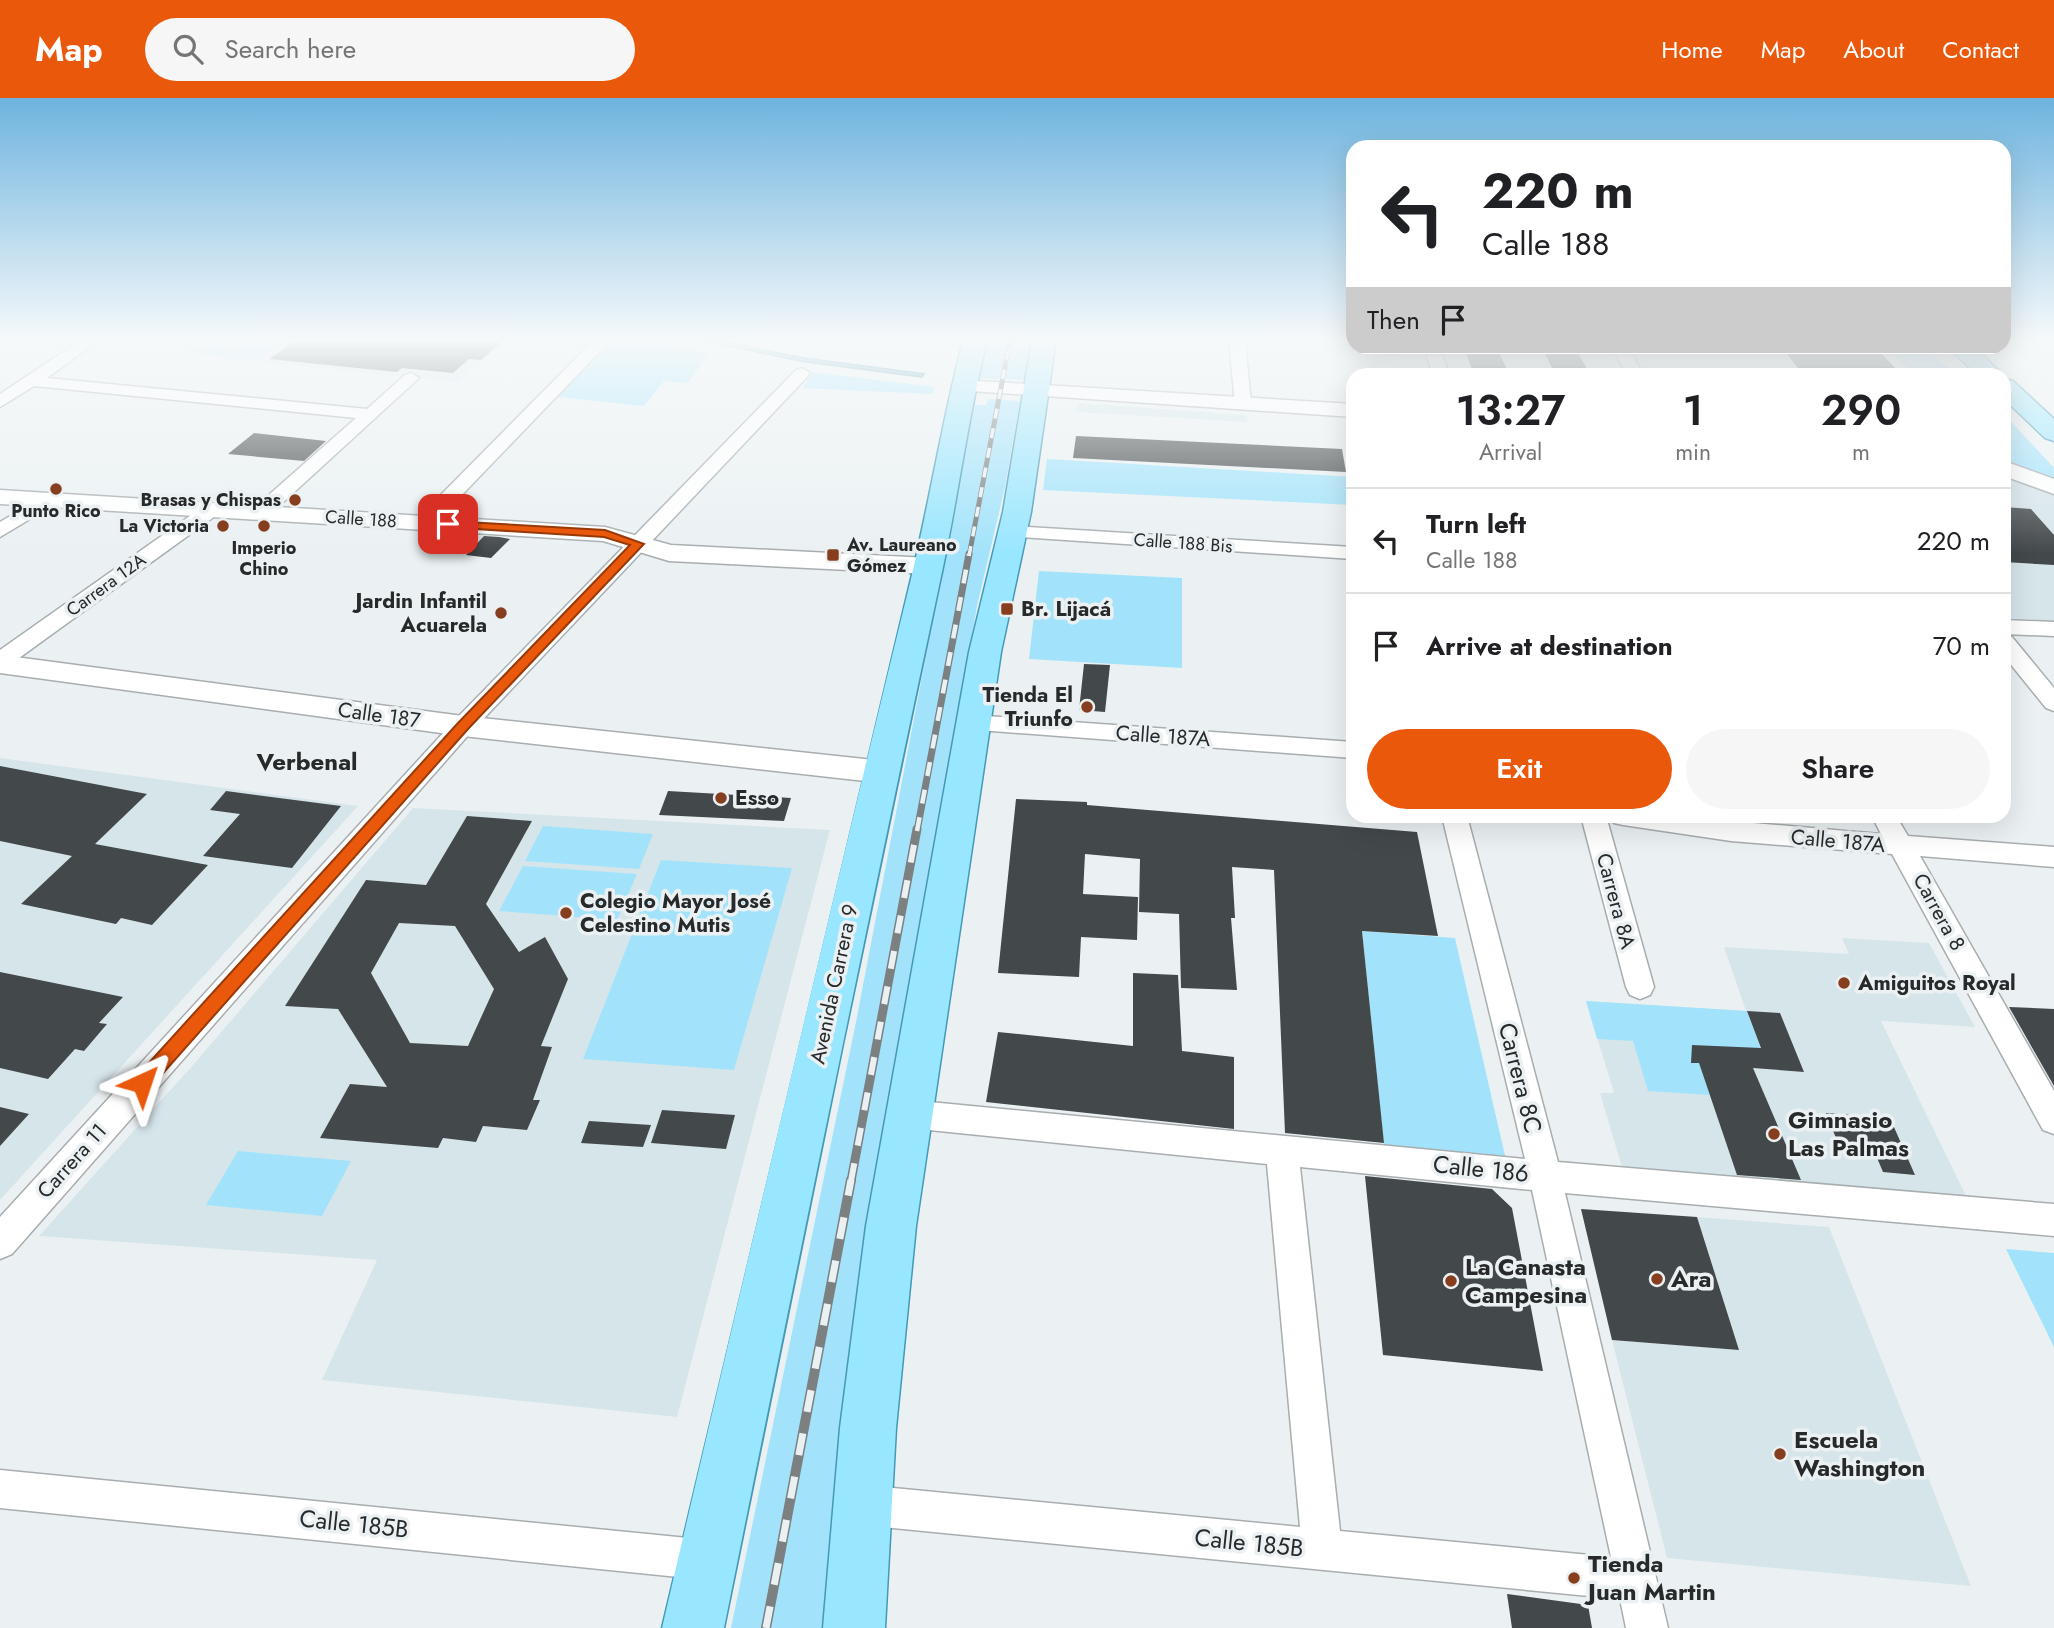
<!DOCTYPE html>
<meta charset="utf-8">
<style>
:root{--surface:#fff;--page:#f6f6f6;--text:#202124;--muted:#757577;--line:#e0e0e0;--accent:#ea580c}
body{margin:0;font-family:Jost,sans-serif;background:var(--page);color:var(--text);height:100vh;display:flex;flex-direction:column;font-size:26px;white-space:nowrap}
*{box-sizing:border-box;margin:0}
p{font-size:23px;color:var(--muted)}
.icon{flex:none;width:38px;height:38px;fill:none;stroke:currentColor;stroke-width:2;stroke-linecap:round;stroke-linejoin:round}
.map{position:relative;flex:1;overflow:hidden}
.drawer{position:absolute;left:1346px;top:270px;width:665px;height:455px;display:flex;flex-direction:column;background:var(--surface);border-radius:21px;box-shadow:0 7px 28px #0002}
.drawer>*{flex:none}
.hud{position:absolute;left:1346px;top:42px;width:665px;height:214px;border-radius:21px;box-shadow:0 7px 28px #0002;background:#fff;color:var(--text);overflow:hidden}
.pin{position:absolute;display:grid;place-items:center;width:60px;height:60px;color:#fff;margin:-30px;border-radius:14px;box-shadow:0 4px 10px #0006}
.me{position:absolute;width:77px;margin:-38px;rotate:42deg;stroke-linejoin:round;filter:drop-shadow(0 0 5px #0008)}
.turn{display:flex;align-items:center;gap:24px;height:147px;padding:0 21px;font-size:32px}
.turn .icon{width:91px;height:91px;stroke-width:2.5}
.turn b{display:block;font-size:49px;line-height:60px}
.then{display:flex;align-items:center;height:66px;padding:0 21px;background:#0003;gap:14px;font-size:26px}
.eta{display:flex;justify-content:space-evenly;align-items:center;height:119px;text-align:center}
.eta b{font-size:42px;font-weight:600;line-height:49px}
.cta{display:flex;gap:14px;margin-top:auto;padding:14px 21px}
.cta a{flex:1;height:80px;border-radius:42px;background:var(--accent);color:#fff;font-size:28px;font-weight:600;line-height:80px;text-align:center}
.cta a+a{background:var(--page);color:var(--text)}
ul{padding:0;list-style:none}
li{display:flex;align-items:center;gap:21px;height:105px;padding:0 21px;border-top:2px solid var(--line)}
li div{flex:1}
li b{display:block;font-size:26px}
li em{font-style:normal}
header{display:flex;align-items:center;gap:42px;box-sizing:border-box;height:98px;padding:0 35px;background:var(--accent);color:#fff}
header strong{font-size:33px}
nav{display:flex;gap:38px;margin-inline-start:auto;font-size:24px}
.search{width:490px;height:63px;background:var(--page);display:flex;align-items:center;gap:18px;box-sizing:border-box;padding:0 24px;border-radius:38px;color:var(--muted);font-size:26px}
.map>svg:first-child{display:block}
.built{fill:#d6e5ea}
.green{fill:#a2e3fb}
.water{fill:#58b3d2;stroke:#498aa0;stroke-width:2}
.building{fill:#43484a;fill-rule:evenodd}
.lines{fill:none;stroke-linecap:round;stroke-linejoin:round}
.minor-casing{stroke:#a8adaf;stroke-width:3}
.tertiary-casing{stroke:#a8adaf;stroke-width:3}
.primary-casing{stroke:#4499b4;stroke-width:3}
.minor{fill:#fff;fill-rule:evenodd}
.tertiary{fill:#fff;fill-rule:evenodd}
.primary{fill:#98e6ff;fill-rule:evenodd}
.rail-far3-casing{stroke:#7c8081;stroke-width:5}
.rail-far2-casing{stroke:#7c8081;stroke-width:7}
.rail-far1-casing{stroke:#7c8081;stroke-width:9}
.rail-casing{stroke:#7c8081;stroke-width:10}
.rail-far3{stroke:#ebf1f3;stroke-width:3.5;stroke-dasharray:10;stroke-linecap:butt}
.rail-far2{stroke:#ebf1f3;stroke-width:4.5;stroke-dasharray:14;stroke-linecap:butt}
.rail-far1{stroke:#ebf1f3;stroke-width:6;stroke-dasharray:18;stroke-linecap:butt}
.rail{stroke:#ebf1f3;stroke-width:7;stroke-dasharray:22;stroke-linecap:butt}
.route{fill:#ea580c;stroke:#983908;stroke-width:2}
.poi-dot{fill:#863e1f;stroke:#ebf1f3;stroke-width:2.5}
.labels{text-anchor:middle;stroke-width:7;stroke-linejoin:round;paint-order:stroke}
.far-poi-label{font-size:18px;font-weight:bold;fill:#27292a;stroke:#ebf1f3;text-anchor:end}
.far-street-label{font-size:18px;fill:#27292a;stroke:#ebf1f3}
.poi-label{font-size:21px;font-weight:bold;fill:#27292a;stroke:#ebf1f3;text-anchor:start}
.street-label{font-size:21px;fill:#27292a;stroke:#ebf1f3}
.quarter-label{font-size:24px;font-weight:bold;fill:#27292a;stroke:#ebf1f3}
.near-street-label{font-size:24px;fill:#27292a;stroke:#ebf1f3}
.near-poi-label{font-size:24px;font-weight:bold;fill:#27292a;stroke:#ebf1f3;text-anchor:start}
</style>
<header>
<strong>Map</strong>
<div class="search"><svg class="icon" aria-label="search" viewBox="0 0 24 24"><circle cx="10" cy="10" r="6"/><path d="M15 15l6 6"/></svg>Search here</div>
<nav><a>Home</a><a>Map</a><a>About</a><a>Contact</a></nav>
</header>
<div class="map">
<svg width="2054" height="1530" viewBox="0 0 2054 1530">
<rect width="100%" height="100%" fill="#ebf1f3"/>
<path class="built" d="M 196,242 L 507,242 L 459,284 L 176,256 Z
M 1078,305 L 1246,317 L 1248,324 L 1076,314 Z
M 2004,375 L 2054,394 L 2054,523 L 2008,520 L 2004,516 Z
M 0,660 L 358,708 L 0,1102 Z
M 413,710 L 830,732 L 677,1319 L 322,1282 L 377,1162 L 39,1138 L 193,967 Z
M 1842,840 L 1929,845 L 1975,929 L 1881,923 L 1967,1100 L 1624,1076 L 1600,995 L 1614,995 L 1586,903 L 1746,913 L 1724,849 L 1849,856 Z
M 1697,1119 L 1829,1129 L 1971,1488 L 1667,1460 L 1612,1242 L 1739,1252 Z"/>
<path class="green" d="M 212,242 L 246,242 L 222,258 L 192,254 Z
M 252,242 L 286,242 L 258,261 L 227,258 Z
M 611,242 L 642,242 L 709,255 L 688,285 L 664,283 L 644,308 L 558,299 Z
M 987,242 L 1034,242 L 1028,282 L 978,280 Z
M 1886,249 L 1926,249 L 1952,274 L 1910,273 Z
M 813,274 L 934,289 L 932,296 L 803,290 Z
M 988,301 L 1020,303 L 1005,389 L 977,508 L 906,922 L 825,1530 L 731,1530 L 856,924 L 967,343 L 975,307 L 986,307 Z
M 2004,316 L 2054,370 L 2054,385 L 2004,366 Z
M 1047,361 L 1353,379 L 1353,407 L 1043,392 Z
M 1039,473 L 1182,480 L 1182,570 L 1029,561 Z
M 543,728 L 653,736 L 639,771 L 525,763 Z
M 661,762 L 792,770 L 734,972 L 583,961 Z
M 523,768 L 637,776 L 617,822 L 499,813 Z
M 1362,833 L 1455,840 L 1506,1062 L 1384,1048 Z
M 1586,903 L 1747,913 L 1761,951 L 1693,947 L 1710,997 L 1648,993 L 1633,943 L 1597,941 Z
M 238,1053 L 351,1063 L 322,1118 L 206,1107 Z
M 2006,1151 L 2054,1155 L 2054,1249 Z"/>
<path class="water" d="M 701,242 L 716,242 L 803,260 L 924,276 L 922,279 L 801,263 Z"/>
<path class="building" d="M 297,242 L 504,242 L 481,262 L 469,261 L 453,275 L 402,270 L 397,274 L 269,261 Z
M 1463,248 L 1496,248 L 1509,276 L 1474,276 Z
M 1541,248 L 1574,248 L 1590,276 L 1555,276 Z
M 1818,248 L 1874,248 L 1901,276 L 1803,276 L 1782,250 L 1821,251 Z
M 254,335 L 326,343 L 304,363 L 228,356 Z
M 1076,338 L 1342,351 L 1346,374 L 1073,360 Z
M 2004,409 L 2031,411 L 2054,437 L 2054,467 L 2004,464 Z
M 484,438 L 499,439 L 510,441 L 491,460 L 466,457 Z
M 1084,566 L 1110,567 L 1105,614 L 1079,612 Z
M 0,668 L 147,696 L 95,746 L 208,767 L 152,827 L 121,820 L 116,826 L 21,806 L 72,758 L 0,743 Z
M 226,693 L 341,708 L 292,770 L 203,758 L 240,716 L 210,712 Z
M 668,693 L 791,700 L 784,723 L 659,717 Z
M 1016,701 L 1087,704 L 1087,707 L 1417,734 L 1438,838 L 1362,833 L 1384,1045 L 1285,1035 L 1274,772 L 1232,769 L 1235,820 L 1231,820 L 1237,892 L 1181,890 L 1179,816 L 1139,814 L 1140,761 L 1085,756 L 1083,796 L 1138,799 L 1137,842 L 1081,839 L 1079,879 L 998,875 Z
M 467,718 L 532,723 L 486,806 L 519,854 L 545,839 L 568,881 L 541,948 L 552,949 L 533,1002 L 540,1002 L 527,1032 L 483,1028 L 476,1044 L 443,1040 L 438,1050 L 320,1040 L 350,986 L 387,989 L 338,911 L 285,908 L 366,782 L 426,787 ZM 399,825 L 455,828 L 494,891 L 468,948 L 410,945 L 371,875 Z
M 0,874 L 123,899 L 99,925 L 107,926 L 84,953 L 75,951 L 48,981 L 0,970 Z
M 1133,875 L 1178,877 L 1182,953 L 1234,959 L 1234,1031 L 986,1004 L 998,934 L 1133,948 Z
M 2009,909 L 2054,911 L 2054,988 Z
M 1747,913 L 1780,915 L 1804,974 L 1753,970 L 1801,1082 L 1737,1077 L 1699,965 L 1691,965 L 1692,947 L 1761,950 Z
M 0,1009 L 29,1016 L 0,1048 Z
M 662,1012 L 735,1017 L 726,1051 L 651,1045 Z
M 1826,1015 L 1890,1020 L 1915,1077 L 1883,1074 L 1872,1048 L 1838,1045 Z
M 589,1023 L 651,1027 L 643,1049 L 581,1045 Z
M 1365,1078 L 1492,1091 L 1512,1110 L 1543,1273 L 1383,1257 Z
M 1581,1111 L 1697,1119 L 1739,1252 L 1612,1242 Z
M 1507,1496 L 1588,1507 L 1592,1530 L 1512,1530 Z"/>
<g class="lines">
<defs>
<path id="minor" d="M 81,242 L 99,242 L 47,280 L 367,311 L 405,277 L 411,275 L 419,280 L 267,419 L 260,421 L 250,415 L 253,411 L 356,320 L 34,288 L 0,309 L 0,296 Z
M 594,242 L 611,242 L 431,429 L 417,429 L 414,425 L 417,421 Z
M 1229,242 L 1245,242 L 1251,306 L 1243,311 L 1235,306 Z
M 1423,248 L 1439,248 L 1449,276 L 1433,276 Z
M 1611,248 L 1627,248 L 1643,276 L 1627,276 Z
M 802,270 L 810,275 L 808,278 L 471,634 L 12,1156 L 0,1161 L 0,1119 L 455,622 L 796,272 Z
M 48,396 L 57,402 L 55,406 L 0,439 L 0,424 Z
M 211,406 L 218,408 L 221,412 L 218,416 L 8,568 L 0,570 L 0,552 L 204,408 Z
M 1012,428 L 1353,449 L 1353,461 L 1005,438 L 1002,434 Z
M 2004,522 L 2054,524 L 2054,538 L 2004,536 Z
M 2004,537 L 2012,539 L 2054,590 L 2054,613 L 2046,610 L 2004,558 Z
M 973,617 L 1353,644 L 1353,660 L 965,631 L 961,625 L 965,619 Z
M 1442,718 L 1467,718 L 1558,1064 L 2054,1106 L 2054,1138 L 1565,1095 L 1668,1530 L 1626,1530 L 1620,1501 L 862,1427 L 848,1421 L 842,1407 L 848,1393 L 862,1387 L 1300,1429 L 1267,1066 L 909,1030 L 898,1026 L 893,1016 L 898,1006 L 909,1002 L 1525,1061 ZM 1300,1069 L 1532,1092 L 1611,1459 L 1340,1433 Z
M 1581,718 L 1606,718 L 1654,889 L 1650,897 L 1640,901 L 1630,897 L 1626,889 Z
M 1611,718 C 1701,718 1791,729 1881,736 L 1872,718 L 1896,718 L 1908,738 L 2054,749 L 2054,769 L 1920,758 L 2054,993 L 2054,1036 L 2043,1032 L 1892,756 L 1731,743 L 1623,727 L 1614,725 Z
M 0,1372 L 708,1442 L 722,1448 L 728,1462 L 722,1476 L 708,1482 L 0,1410 Z"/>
<path id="tertiary" d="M 963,282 L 1353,306 L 1353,319 L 956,292 L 952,288 Z
M 2004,363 L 2054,381 L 2054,396 L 2004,378 Z
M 0,392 L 605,429 L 671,447 L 929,460 L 938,463 L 942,468 L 938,473 L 929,476 L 669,463 L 603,443 L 0,406 Z
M 0,557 L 463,618 L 883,663 L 894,666 L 898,674 L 894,682 L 883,685 L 463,638 L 0,575 Z"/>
<path id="primary" d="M 963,242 L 987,242 C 967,324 957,407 939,488 C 865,835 794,1182 724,1530 L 662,1530 C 743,1182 824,835 909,489 C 929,407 942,324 963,242 Z
M 1032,242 L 1056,242 L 1031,414 L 1001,554 L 916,1128 L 896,1330 L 885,1530 L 823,1530 L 840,1330 L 866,1128 L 969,554 L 1003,414 Z
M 1947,248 L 1973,248 L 2002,276 L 1976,276 Z
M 2004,281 L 2013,283 L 2054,321 L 2054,343 L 2045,340 L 2004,301 Z"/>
</defs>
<use href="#minor" class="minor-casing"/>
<use href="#tertiary" class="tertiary-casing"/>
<use href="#primary" class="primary-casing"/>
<use href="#minor" class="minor"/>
<use href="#tertiary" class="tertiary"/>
<use href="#primary" class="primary"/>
<defs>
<path id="rail-far3" d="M 969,458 L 1010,242"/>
<path id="rail-far2" d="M 917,733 L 969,456"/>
<path id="rail-far1" d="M 851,1083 L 917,731"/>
<path id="rail" d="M 766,1530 L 851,1082"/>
</defs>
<use href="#rail-far3" class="rail-far3-casing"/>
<use href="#rail-far2" class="rail-far2-casing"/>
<use href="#rail-far1" class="rail-far1-casing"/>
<use href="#rail" class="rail-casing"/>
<use href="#rail-far3" class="rail-far3"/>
<use href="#rail-far2" class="rail-far2"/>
<use href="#rail-far1" class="rail-far1"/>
<use href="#rail" class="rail"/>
</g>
<linearGradient id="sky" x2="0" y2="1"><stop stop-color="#6eb4df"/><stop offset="0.53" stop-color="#f6f9fa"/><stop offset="1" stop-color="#f6f9fa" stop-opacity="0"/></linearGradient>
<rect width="2054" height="456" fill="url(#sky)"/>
<path class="route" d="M 448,423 L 605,432 L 644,446 L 468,631 L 149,991 L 136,991 L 133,985 L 136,979 L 458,625 L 630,447 L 604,439 L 444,429 L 442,426 Z"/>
<g class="poi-dot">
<circle cx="56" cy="391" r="7"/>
<circle cx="295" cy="402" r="7"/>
<circle cx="223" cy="428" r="7"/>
<circle cx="264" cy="428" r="7"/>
<rect x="826" y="450" width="14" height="14" rx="3.5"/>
<rect x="1000" y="504" width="14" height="14" rx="3.5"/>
<circle cx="501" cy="515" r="7"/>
<circle cx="1087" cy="609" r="7"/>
<circle cx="721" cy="700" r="7"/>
<circle cx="566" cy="815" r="7"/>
<circle cx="1844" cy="885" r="7"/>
<circle cx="1774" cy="1036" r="7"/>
<circle cx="1657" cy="1181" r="7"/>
<circle cx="1451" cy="1183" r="7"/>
<circle cx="1780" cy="1356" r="7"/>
<circle cx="1574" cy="1480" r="7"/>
</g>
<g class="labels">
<g class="far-poi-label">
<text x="281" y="408">Brasas y Chispas</text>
<text x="56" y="419" text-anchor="middle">Punto Rico</text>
<text x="209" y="434">La Victoria</text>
<text x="847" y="453" text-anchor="start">Av. Laureano<tspan x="847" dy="21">Gómez</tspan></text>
<text x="264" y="456" text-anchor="middle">Imperio<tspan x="264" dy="21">Chino</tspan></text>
</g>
<g class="far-street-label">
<text transform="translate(361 421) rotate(4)" y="6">Calle 188</text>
<text transform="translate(1183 445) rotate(4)" y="6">Calle 188 Bis</text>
<text transform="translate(106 487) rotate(-36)" y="6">Carrera 12A</text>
</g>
<g class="poi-label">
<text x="487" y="510" text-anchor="end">Jardin Infantil<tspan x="487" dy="24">Acuarela</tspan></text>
<text x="1021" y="518">Br. Lijacá</text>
<text x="1073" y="604" text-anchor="end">Tienda El<tspan x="1073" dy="24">Triunfo</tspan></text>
<text x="735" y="707">Esso</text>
<text x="580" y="810">Colegio Mayor José<tspan x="580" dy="24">Celestino Mutis</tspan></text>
<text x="1858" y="892">Amiguitos Royal</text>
</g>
<g class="street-label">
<text transform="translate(379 617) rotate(8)" y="7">Calle 187</text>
<text transform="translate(1163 638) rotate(4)" y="7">Calle 187A</text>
<text transform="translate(1838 743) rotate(5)" y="7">Calle 187A</text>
<text transform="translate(1616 803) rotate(75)" y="7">Carrera 8A</text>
<text transform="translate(1939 814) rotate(61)" y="7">Carrera 8</text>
<text transform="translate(834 886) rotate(-78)" y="7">Avenida Carrera 9</text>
<text transform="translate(72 1063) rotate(-48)" y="7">Carrera 11</text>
</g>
<g class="quarter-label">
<text x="307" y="672">Verbenal</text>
</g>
<g class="near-street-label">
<text transform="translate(1520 980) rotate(76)" y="8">Carrera 8C</text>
<text transform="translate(1481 1071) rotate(6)" y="8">Calle 186</text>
<text transform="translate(354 1426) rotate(6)" y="8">Calle 185B</text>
<text transform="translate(1249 1445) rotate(6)" y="8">Calle 185B</text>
</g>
<g class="near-poi-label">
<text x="1788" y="1030">Gimnasio<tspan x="1788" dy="28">Las Palmas</tspan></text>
<text x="1465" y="1177">La Canasta<tspan x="1465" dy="28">Campesina</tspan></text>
<text x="1671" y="1189">Ara</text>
<text x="1794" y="1350">Escuela<tspan x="1794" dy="28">Washington</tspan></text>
<text x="1588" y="1474">Tienda<tspan x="1588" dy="28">Juan Martin</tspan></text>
</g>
</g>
</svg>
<div class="pin" style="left:448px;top:426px;background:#d93025"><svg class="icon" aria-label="arrive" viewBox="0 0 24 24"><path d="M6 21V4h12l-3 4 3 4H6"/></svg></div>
<svg class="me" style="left:142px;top:985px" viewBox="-20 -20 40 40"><path d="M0-17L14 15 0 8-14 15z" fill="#ea580c" stroke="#fff" stroke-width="4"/></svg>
<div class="hud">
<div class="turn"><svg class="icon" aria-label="left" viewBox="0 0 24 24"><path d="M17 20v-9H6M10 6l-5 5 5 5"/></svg><div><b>220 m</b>Calle 188</div></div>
<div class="then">Then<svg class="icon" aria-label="arrive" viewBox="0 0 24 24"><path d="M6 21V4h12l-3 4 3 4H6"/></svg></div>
</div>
<section class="drawer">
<div class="eta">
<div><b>13:27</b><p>Arrival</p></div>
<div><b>1</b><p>min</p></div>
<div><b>290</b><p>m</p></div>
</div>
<ul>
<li><svg class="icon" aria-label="left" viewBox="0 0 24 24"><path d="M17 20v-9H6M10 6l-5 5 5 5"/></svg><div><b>Turn left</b><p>Calle 188</p></div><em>220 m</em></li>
<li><svg class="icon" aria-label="arrive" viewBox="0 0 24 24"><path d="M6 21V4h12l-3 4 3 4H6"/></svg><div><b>Arrive at destination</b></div><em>70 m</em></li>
</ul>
<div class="cta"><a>Exit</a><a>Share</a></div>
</section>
</div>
